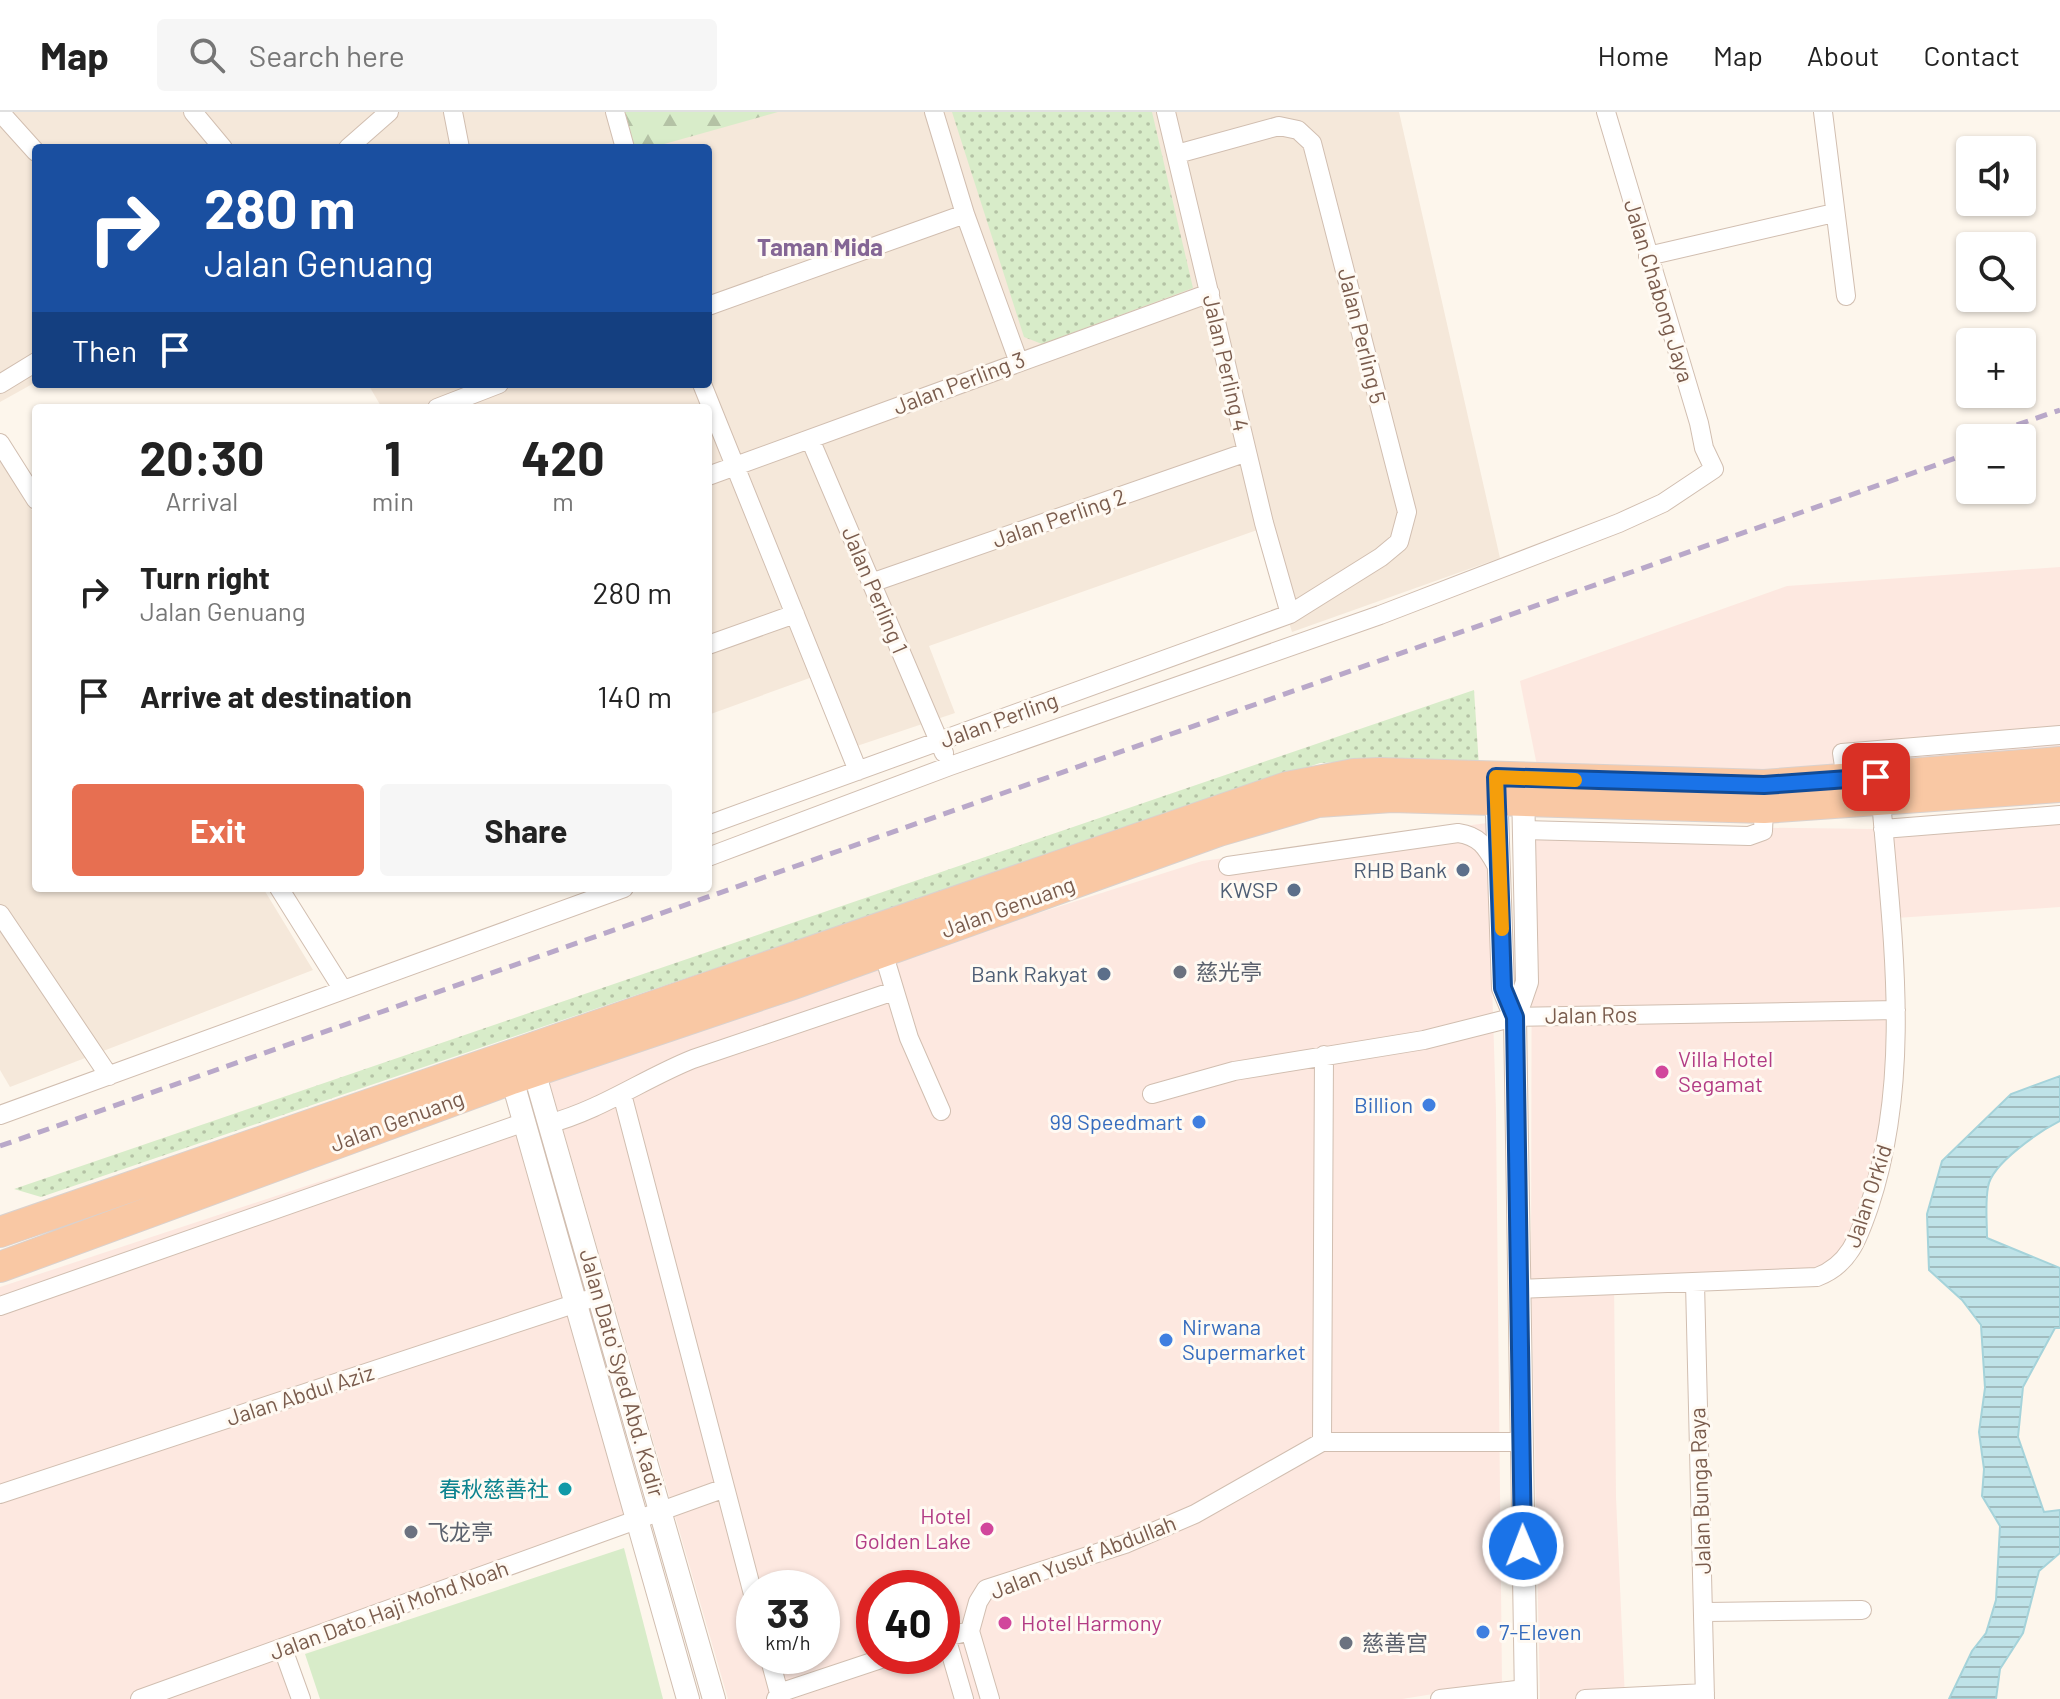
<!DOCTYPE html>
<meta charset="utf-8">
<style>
:root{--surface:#fff;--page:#f6f6f6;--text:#222;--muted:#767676;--line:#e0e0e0;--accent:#e76f51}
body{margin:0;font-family:Barlow,"Noto Sans SC",sans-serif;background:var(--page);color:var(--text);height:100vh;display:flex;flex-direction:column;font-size:30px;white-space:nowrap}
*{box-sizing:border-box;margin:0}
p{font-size:26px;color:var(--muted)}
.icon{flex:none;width:44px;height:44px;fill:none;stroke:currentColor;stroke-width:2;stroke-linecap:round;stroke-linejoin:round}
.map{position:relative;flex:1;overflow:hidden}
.side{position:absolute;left:32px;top:292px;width:680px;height:488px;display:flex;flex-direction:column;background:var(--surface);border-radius:8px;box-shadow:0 2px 6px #0004}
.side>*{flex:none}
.top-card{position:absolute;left:32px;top:32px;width:680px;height:244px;border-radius:8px;box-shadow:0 2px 6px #0004;background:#1a4fa0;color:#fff;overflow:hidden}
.fabs{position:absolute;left:1956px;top:24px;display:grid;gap:16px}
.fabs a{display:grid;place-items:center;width:80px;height:80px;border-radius:8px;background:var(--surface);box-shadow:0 2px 6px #0004;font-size:40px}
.speed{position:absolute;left:736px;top:1458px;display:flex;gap:16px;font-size:40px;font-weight:700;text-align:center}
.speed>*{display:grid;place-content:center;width:104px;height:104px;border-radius:50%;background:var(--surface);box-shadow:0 2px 6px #0004;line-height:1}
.speed small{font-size:20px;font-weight:400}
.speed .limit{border:12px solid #d22;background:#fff;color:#111}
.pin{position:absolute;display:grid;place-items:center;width:68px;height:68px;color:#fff;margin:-34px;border-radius:16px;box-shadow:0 4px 12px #0006}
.me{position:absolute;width:88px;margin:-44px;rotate:359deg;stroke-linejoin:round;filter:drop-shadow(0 0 6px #0008)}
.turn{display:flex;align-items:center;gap:28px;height:168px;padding:0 40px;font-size:36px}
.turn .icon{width:104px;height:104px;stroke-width:2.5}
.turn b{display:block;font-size:56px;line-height:68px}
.then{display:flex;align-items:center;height:76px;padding:0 40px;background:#0003;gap:16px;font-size:30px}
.eta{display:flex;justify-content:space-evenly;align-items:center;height:136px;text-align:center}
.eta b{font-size:48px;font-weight:700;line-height:56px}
.button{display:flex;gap:16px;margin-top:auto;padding:16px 40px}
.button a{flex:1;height:92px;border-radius:8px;background:var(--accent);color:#fff;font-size:32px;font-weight:700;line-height:92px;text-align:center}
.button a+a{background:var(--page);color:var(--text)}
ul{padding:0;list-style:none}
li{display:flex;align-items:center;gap:24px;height:104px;padding:0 40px}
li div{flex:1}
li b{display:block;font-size:30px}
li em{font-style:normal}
header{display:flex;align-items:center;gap:48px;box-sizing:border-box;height:112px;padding:0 40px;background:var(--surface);border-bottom:2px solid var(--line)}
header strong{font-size:38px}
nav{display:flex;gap:44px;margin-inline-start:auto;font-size:28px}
.search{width:560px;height:72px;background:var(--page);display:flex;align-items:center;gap:20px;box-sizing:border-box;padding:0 28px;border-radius:8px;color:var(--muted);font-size:30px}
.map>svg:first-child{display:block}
.residential{fill:#f5e8da}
.commercial{fill:#fde8e0;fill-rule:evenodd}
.grass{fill:url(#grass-dots)}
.forest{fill:url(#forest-firs)}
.park{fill:#d8ecc9}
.water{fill:url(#water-rules);stroke:#a5d3da;stroke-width:2}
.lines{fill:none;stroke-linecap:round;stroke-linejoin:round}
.minor-casing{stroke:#d1beb0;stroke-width:20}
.tertiary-casing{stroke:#d1beb0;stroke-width:24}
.trunk-casing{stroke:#dad1cd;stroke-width:32}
.minor{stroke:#fff;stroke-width:18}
.tertiary{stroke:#fff;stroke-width:22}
.trunk{stroke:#f9c8a4;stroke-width:30}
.rail{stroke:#b9a8c9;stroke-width:5;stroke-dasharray:12 8;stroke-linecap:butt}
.route-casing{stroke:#114b97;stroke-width:20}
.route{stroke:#1a73e8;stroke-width:14}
.slow{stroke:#f59e0b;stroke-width:14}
.service-dot{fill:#5c6f8a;stroke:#fffaf3;stroke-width:3}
.worship-dot{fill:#6b7280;stroke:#fffaf3;stroke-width:3}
.hotel-dot{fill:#d1479c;stroke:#fffaf3;stroke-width:3}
.shop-dot{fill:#3f7fe0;stroke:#fffaf3;stroke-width:3}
.culture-dot{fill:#0f9aa8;stroke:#fffaf3;stroke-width:3}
.labels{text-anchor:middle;stroke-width:6;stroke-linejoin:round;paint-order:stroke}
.street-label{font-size:22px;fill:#7a5c4d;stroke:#fffaf3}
.service-label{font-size:22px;fill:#4e5e75;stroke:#fffaf3;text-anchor:end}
.worship-label{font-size:22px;fill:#5b616d;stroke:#fffaf3;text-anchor:start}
.hotel-label{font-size:22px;fill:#b23c85;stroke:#fffaf3;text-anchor:start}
.shop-label{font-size:22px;fill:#366cbe;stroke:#fffaf3;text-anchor:end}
.culture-label{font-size:22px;fill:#0d838f;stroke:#fffaf3;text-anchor:end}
.neighbourhood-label{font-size:24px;font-weight:bold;fill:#846695;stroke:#fffaf3}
</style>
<header>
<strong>Map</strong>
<div class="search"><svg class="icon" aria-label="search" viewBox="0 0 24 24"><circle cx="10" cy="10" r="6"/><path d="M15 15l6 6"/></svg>Search here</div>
<nav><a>Home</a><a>Map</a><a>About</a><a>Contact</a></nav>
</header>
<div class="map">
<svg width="2060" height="1587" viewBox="0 0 2060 1587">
<defs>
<pattern id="grass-dots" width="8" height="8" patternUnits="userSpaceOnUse" patternTransform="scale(2)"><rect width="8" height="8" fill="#d8ecc9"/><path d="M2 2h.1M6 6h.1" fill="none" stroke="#b4c2a5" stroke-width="1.8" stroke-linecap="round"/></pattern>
<pattern id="forest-firs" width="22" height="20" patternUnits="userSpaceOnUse" patternTransform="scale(2)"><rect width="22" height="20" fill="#d8ecc9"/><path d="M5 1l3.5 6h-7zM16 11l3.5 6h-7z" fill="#b4c2a5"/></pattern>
<pattern id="water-rules" width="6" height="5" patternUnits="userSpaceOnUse" patternTransform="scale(2)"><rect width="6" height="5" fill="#bfe3e8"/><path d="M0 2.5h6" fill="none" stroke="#a0bbbe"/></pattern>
</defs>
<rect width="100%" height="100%" fill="#fdf6ec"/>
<path class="residential" d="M 0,0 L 1399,0 L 1500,446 L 1292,520 L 1260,417 L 929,534 L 955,601 L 851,636 L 818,563 L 708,603 L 708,296 L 382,296 L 368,272 L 708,272 L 708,36 L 36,36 L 36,270 L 0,290 Z
M 0,346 L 36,405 L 36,776 L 263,776 L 313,858 L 10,975 L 0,958 Z"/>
<path class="commercial" d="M 2060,455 L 2060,636 L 1823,655 L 1668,661 L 1537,654 L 1520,569 L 1787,474 Z
M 2060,696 L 2060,795 L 1896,806 L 1890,710 Z
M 1487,711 L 1496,999 L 1502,1571 L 1402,1587 L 728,1587 L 549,969 L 957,827 L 1202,749 ZM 754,1476 L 822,1476 L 822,1544 L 754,1544 ZM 874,1476 L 942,1476 L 942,1544 L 874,1544 Z
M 1532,713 L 1876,717 L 1890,908 L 1887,997 L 1873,1064 L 1846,1138 L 1814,1159 L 1614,1166 L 1616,1385 L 1625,1587 L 1540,1587 L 1531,1164 Z
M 512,1006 L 625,1406 L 275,1532 L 294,1587 L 0,1587 L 0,1175 Z"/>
<path class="grass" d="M 952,0 L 1152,0 L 1193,176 L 1042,232 L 1024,225 Z
M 1474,578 L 1479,654 L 1386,648 L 1320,651 L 41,1085 L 14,1077 Z"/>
<path class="forest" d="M 625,0 L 778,0 L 650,36 L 635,36 Z"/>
<path class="park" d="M 624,1436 L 663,1587 L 320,1587 L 305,1542 Z"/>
<path class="water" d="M 2060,964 L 2060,1009 C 2040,1019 1991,1052 1988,1075 C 1985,1091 1987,1109 1987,1126 L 2060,1156 L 2060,1216 L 2055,1216 L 2023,1275 L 2018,1325 L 2044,1400 L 2060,1398 L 2060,1441 L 2039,1459 L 2023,1521 L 2000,1557 L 1996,1587 L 1949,1587 L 1972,1539 L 1986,1521 L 1996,1488 L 2000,1414 L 1982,1384 L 1984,1357 L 1979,1320 L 1985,1276 L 1981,1213 L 1962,1188 L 1929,1158 L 1927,1102 L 1942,1049 L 2011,982 Z"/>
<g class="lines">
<defs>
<path id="minor" d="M 0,0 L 36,40
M 193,0 L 223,36
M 453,0 L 460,36
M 615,0 L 625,36
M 934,0 L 965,102 L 1018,248
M 1166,0 L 1264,411 L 1290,502
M 1823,0 L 1846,184
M 348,36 L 389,0
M 1648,144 L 1834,101
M 708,194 L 965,102
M 0,272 L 36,250
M 702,272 L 858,659
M 437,296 L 499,272
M 810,327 L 944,641
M 0,331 L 36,388
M 708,364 L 1210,181
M 871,471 L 1247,340
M 708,533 L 795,502
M 1846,667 L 1842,641 L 2060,623
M 708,713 L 1290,502 L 1381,445 L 1399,430 L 1407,400 L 1312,31 L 1298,18 L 1279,14 L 1177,42
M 1883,717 L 2060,703
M 1522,718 L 1749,724 L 1763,719 L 1764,696
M 708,745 L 950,654 L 1380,503 L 1619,411 L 1663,391 L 1714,357 L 1704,336 L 1699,311 L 1606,0
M 1228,754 L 1458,721 C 1481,724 1487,737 1498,756
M 279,776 L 343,878
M 0,802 L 109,964
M 883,840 L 909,926 L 941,999
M 622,982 L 754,1486
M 1152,982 L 1234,959 L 1424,928 L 1515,905 L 1896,898
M 0,1003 L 624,776
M 548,1012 C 601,998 643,967 693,947 L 894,879
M 1695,1171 L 1705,1587
M 1519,1177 L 1817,1165 C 1849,1153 1858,1127 1869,1095 C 1913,964 1892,823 1881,688
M 0,1194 L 525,1010
M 1322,1330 L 1324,943
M 0,1382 L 586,1188
M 1706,1500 L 1862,1498
M 970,1519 L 990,1587
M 946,1525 L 964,1587
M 942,1526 L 970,1519 L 978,1490 L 986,1477 L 1125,1432 L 1195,1402 L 1322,1330 L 1520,1330
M 283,1537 L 301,1587
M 769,1544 L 779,1581
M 140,1587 L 725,1376
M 776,1587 L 779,1581 L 890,1544
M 1440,1587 L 1525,1577
M 1585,1587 L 1705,1581"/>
<path id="tertiary" d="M 1496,673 L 1503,876 L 1515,905
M 1523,675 L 1527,870 L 1515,905 L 1526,1587
M 530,945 L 714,1587
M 512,967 L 688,1587"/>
<path id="trunk" d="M 0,1120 L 1287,675 L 1354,662 L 1380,661 L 1764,673 L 2060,650
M 0,1155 L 512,967 L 793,872 L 1219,719 L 1318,690 L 1392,685 L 1764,696 L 2060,675"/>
</defs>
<use href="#minor" class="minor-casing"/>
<use href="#tertiary" class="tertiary-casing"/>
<use href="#trunk" class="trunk-casing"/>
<use href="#minor" class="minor"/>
<use href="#tertiary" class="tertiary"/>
<use href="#trunk" class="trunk"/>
<path class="rail" d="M 1979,326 L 2060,298
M 0,1034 L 1970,341"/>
</g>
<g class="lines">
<defs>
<path id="route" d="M 1523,1434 L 1515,905 L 1503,876 L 1496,665 L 1764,673 L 1876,665"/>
</defs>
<use href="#route" class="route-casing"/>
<use href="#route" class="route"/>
<path class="slow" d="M 1502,817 L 1496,665 L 1575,668"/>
</g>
<g class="service-dot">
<circle cx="1463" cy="758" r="8"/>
<circle cx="1294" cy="778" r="8"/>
<circle cx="1104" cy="862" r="8"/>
</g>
<g class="worship-dot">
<circle cx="1180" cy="860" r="8"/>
<circle cx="411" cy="1420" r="8"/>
<circle cx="1346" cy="1531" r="8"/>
</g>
<g class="hotel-dot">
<circle cx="1662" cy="960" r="8"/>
<circle cx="987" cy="1417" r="8"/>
<circle cx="1005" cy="1511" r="8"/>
</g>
<g class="shop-dot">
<circle cx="1429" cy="993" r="8"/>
<circle cx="1199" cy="1010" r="8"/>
<circle cx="1166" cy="1228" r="8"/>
<circle cx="1483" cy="1520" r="8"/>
</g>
<circle class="culture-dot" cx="565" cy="1377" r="8"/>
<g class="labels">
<g class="street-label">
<text transform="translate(1659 179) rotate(73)" y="8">Jalan Chabong Jaya</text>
<text transform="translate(1362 224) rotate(76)" y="8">Jalan Perling 5</text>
<text transform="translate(1226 251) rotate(77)" y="8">Jalan Perling 4</text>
<text transform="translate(959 271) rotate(-21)" y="8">Jalan Perling 3</text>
<text transform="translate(1059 406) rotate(-19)" y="8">Jalan Perling 2</text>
<text transform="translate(875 478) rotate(67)" y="8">Jalan Perling 1</text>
<text transform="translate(999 608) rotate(-20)" y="8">Jalan Perling</text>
<text transform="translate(1008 795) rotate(-20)" y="8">Jalan Genuang</text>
<text transform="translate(1591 903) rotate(-1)" y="8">Jalan Ros</text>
<text transform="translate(397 1009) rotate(-20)" y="8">Jalan Genuang</text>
<text transform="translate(1868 1084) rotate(-72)" y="8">Jalan Orkid</text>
<text transform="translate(622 1261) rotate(74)" y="8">Jalan Dato' Syed Abd. Kadir</text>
<text transform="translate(300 1283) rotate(-18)" y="8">Jalan Abdul Aziz</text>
<text transform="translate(1700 1379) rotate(-92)" y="8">Jalan Bunga Raya</text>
<text transform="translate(1083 1445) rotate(-21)" y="8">Jalan Yusuf Abdullah</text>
<text transform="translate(389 1498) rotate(-20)" y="8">Jalan Dato Haji Mohd Noah</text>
</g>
<g class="service-label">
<text x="1447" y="766">RHB Bank</text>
<text x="1278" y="786">KWSP</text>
<text x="1088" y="870">Bank Rakyat</text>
</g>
<g class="worship-label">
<text x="1196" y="868">慈光亭</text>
<text x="427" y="1428">飞龙亭</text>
<text x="1362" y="1539">慈善宫</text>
</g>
<g class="hotel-label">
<text x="1678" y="955">Villa Hotel<tspan x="1678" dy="25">Segamat</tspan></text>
<text x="971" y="1412" text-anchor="end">Hotel<tspan x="971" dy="25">Golden Lake</tspan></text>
<text x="1021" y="1519">Hotel Harmony</text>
</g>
<g class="shop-label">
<text x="1413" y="1001">Billion</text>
<text x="1183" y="1018">99 Speedmart</text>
<text x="1182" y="1223" text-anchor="start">Nirwana<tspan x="1182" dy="25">Supermarket</tspan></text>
<text x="1499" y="1528" text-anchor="start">7-Eleven</text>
</g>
<g class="culture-label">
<text x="549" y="1385">春秋慈善社</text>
</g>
<g class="neighbourhood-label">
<text x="820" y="144">Taman Mida</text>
</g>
</g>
</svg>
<div class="fabs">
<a><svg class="icon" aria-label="sound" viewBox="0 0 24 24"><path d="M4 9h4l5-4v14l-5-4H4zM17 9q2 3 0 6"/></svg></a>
<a><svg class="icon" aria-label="search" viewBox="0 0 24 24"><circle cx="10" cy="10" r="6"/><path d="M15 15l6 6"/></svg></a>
<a>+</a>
<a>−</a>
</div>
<div class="speed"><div>33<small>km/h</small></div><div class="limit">40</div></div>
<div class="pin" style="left:1876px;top:665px;background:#d93025"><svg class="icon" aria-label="arrive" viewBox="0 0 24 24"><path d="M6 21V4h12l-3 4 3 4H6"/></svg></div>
<svg class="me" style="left:1523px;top:1434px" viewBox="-20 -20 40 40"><circle r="17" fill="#1a73e8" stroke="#fff" stroke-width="3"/><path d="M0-11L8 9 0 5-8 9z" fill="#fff"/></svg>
<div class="top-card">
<div class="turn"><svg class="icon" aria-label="right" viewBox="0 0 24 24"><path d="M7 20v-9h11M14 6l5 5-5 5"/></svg><div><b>280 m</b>Jalan Genuang</div></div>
<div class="then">Then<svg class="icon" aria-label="arrive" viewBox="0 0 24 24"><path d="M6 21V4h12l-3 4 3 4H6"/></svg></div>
</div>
<section class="side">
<div class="eta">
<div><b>20:30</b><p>Arrival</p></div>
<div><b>1</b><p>min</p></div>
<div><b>420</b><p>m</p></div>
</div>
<ul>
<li><svg class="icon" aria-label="right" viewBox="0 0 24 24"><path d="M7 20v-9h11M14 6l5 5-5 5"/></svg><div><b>Turn right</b><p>Jalan Genuang</p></div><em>280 m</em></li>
<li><svg class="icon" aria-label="arrive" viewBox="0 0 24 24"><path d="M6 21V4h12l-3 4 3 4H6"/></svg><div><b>Arrive at destination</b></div><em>140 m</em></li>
</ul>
<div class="button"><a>Exit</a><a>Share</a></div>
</section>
</div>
